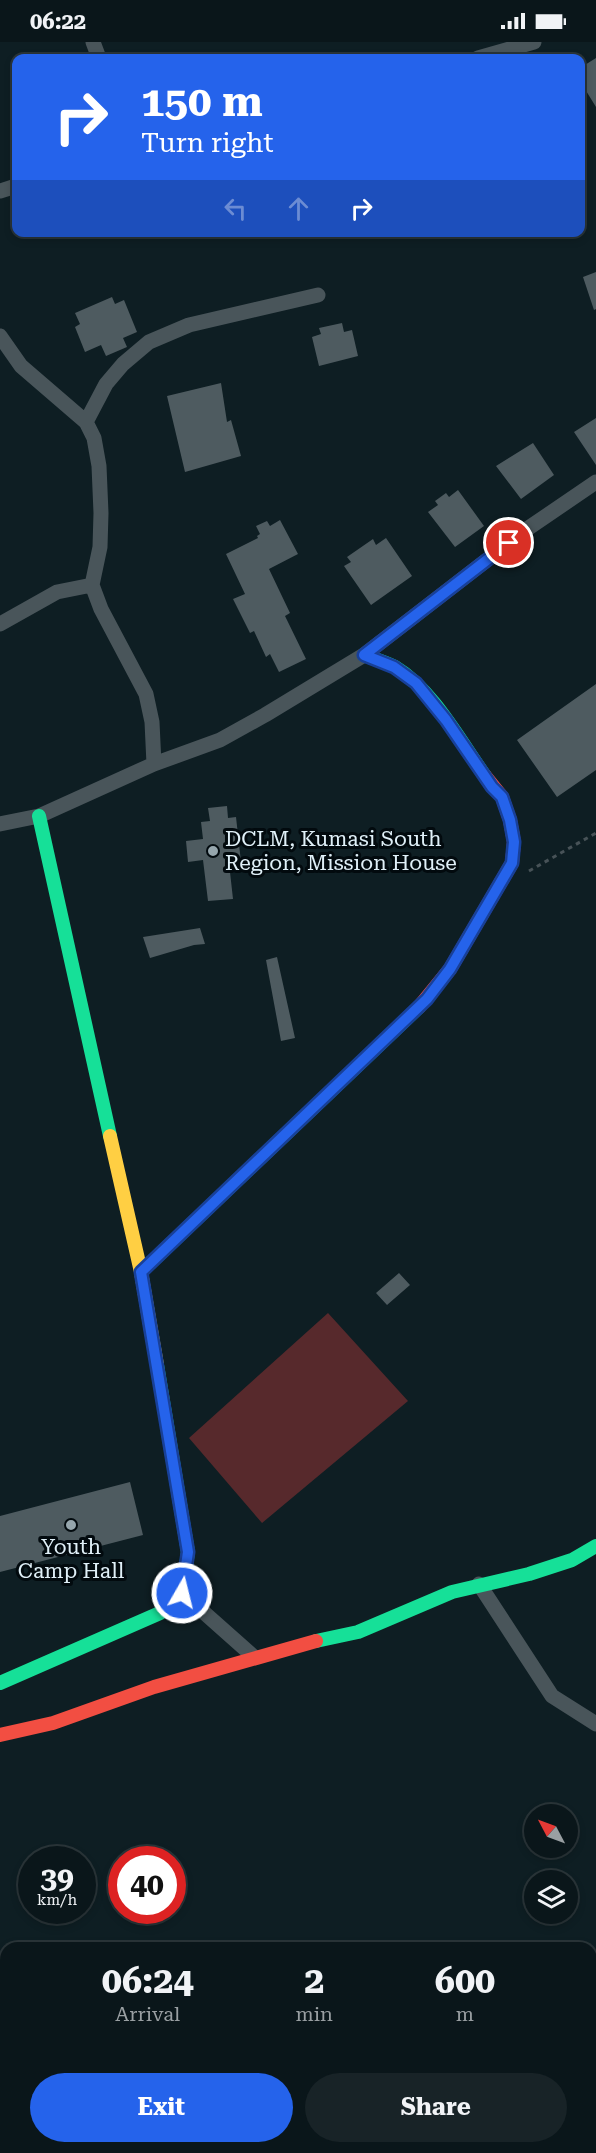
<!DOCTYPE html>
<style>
:root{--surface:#0a161a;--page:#182327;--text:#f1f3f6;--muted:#999fa2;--line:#2a3539;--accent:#2563eb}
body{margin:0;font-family:"Roboto Serif",serif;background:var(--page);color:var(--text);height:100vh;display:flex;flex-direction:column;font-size:22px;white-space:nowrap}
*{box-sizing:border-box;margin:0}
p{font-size:20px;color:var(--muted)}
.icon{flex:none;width:33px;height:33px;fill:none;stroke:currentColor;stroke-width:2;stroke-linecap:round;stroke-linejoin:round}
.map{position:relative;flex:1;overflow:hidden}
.drawer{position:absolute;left:0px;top:1900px;width:597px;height:212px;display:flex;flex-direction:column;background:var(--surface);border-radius:18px 18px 0 0;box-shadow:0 3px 9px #0003,0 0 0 2px var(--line)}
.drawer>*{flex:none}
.hud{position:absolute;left:12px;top:12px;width:573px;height:183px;border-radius:12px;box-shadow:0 3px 9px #0003,0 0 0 2px var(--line);background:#2563eb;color:#fff;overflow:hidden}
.needle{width:39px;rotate:311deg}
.fabs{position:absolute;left:524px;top:1762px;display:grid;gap:12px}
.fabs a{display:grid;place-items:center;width:54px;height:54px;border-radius:50%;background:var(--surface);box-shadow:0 3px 9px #0003,0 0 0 2px var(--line);font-size:30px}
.speed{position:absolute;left:18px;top:1804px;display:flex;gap:12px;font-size:30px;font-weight:700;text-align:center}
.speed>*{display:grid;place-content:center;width:78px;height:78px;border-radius:50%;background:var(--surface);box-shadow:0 3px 9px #0003,0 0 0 2px var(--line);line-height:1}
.speed small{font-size:15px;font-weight:400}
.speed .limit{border:9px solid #d22;background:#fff;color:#111}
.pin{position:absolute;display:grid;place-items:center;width:51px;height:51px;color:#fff;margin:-26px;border:3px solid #fff;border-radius:50%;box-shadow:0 2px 6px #0007}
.me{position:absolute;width:66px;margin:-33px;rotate:8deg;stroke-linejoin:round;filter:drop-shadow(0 0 4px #0008)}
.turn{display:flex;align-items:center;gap:21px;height:126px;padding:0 30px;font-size:27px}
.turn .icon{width:78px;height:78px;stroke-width:2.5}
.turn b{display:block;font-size:42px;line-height:51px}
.lanes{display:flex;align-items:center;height:57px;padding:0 30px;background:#0003;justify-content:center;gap:30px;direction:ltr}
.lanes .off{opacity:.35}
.eta{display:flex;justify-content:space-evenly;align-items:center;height:102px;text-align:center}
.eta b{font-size:36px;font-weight:700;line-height:42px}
.action{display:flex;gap:12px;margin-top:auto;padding:12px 30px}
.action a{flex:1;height:69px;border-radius:36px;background:var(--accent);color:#fff;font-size:24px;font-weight:700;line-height:69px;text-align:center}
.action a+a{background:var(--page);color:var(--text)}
.status{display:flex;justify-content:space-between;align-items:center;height:42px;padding:0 30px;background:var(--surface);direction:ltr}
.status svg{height:16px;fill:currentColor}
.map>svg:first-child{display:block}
.green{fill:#57292c}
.water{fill:#220304}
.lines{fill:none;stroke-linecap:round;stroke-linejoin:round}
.stream{stroke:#220304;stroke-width:4.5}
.building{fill:#4e5b60}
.path{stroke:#475257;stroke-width:3;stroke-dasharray:4.5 4.5;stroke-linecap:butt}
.street{stroke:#49555a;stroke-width:15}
.fast{stroke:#16e098;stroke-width:14}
.slow{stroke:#ffcf43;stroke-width:14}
.jam{stroke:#f24e42;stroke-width:14}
.route-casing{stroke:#184099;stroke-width:15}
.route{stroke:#2563eb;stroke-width:10}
.poi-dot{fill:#96a6ad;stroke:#020a0e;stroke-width:2}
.labels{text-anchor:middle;stroke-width:6;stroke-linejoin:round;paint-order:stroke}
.poi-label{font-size:21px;fill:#e0f0f8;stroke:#020a0e;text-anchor:start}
</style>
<div class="status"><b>06:22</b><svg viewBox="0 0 49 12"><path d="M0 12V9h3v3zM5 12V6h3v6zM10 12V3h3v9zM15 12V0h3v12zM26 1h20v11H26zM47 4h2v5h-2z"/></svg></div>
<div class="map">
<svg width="596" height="2111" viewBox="0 0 596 2111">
<rect width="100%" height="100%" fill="#0e1e23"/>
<path class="green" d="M 328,1271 L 408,1359 L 262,1481 L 189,1396 Z
M 596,1951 L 596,2111 L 109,2111 L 121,2106 L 591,2106 L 591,1953 Z"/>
<path class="water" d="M 6,1992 L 6,2106 L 105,2106 L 108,2111 L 0,2111 L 0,1993 Z"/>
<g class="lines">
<path class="stream" d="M 591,2007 L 596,2003
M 456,2111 L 466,2106"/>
</g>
<path class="building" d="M 596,16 L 596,65 L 580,39 L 580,26 Z
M 596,230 L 596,267 L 594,268 L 583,235 Z
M 112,255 L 115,262 L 124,258 L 137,290 L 123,296 L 127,305 L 106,314 L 101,303 L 85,310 L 75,285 L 80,282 L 75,271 Z
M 342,281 L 344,290 L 352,288 L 358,314 L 319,324 L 312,295 L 321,292 L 319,286 Z
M 221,341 L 227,380 L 231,378 L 241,414 L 185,430 L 167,354 Z
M 596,376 L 596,423 L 574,390 Z
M 533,401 L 554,433 L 521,457 L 496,424 Z
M 458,448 L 484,484 L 455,505 L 428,470 L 438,463 L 435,459 L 446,451 L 449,455 Z
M 280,478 L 298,512 L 269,527 L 290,571 L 285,574 L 306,617 L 279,630 L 270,612 L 266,615 L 254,589 L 250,591 L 233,557 L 245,552 L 226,512 L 258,496 L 257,494 L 260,492 L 256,484 L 267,479 L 270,484 Z
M 386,496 L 412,534 L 371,563 L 344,524 L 351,520 L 347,515 L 373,497 L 376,503 Z
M 596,642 L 596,728 L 557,755 L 517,698 Z
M 227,764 L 228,776 L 236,775 L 241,820 L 229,821 L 233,857 L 208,859 L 203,818 L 188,820 L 186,799 L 203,797 L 201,780 L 210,779 L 208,766 Z
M 200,886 L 205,902 L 194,903 L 150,916 L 143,895 Z
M 277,915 L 295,996 L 281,999 L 266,918 Z
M 399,1231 L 410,1243 L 387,1263 L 376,1251 Z
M 130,1440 L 143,1493 L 0,1530 L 0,1474 Z"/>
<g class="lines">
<path class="path" d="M 529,829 L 596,791"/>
<path class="street" d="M 93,0 L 99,16
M 478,16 L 534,0
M 0,149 L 16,144
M 0,294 L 21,324 L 86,380 L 94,396 L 99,424 L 101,471 L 100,505 L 92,543 L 101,567 L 146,652 L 152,680 L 154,722
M 86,380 L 106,342 L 123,322 L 149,300 L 189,283 L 318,253
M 0,582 L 57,550 L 92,543
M 0,782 L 39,774 L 154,722 L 220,698 L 265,673 L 364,613 L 527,487 L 596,440
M 479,1542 L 552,1654 L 596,1682
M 182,1551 L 254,1615"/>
<path class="fast" d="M 364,613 C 374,617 385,620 395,625 C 432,647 460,699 485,734
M 39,774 L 110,1094
M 141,1230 L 419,965
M 316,1599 L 358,1590 L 452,1550 L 529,1532 L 572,1518 L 596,1504
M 0,1641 L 160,1571 L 182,1551 L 188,1510 L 157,1323"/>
<path class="slow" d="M 110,1094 L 141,1230 L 157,1323"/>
<path class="jam" d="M 419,965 L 450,927 L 512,821 L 514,800 L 510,778 L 502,755 L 485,734
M 0,1693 L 53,1681 L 154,1645 L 316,1599"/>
</g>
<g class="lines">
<defs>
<path id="route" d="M 182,1551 L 188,1510 L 141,1230 L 427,957 L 450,927 L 512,821 L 514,800 L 510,778 L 502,755 L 492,745 L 446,678 L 416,641 L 394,625 L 364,613 L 509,501"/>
</defs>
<use href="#route" class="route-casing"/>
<use href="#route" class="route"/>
</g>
<g class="poi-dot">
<circle cx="213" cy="809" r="6"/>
<circle cx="71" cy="1483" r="6"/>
</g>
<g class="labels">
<g class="poi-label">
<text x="225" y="804">DCLM, Kumasi South<tspan x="225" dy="24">Region, Mission House</tspan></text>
<text x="71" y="1512" text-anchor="middle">Youth<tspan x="71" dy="24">Camp Hall</tspan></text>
</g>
</g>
</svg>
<div class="fabs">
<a><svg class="needle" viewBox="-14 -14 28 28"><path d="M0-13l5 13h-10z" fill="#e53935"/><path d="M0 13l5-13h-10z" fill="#999fa2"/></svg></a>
<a><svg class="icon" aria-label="layers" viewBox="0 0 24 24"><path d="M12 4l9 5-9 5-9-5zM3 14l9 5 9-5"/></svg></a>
</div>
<div class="speed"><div>39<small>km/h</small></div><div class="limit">40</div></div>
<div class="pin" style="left:509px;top:501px;background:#d93025"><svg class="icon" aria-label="arrive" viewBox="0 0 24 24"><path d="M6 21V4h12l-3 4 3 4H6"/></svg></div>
<svg class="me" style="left:182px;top:1551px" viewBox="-20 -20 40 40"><circle r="17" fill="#2563eb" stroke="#fff" stroke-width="3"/><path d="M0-11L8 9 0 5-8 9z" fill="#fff"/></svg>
<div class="hud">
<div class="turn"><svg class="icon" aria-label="right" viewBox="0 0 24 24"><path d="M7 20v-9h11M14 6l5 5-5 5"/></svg><div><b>150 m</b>Turn right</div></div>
<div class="lanes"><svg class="icon off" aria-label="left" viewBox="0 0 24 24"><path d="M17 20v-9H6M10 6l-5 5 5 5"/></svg><svg class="icon off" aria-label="ahead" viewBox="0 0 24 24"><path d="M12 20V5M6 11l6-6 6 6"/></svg><svg class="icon" aria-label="right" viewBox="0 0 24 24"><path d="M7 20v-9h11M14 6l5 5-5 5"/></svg></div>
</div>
<section class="drawer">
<div class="eta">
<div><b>06:24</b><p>Arrival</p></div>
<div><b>2</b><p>min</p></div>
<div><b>600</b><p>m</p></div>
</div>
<div class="action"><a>Exit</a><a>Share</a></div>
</section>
</div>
